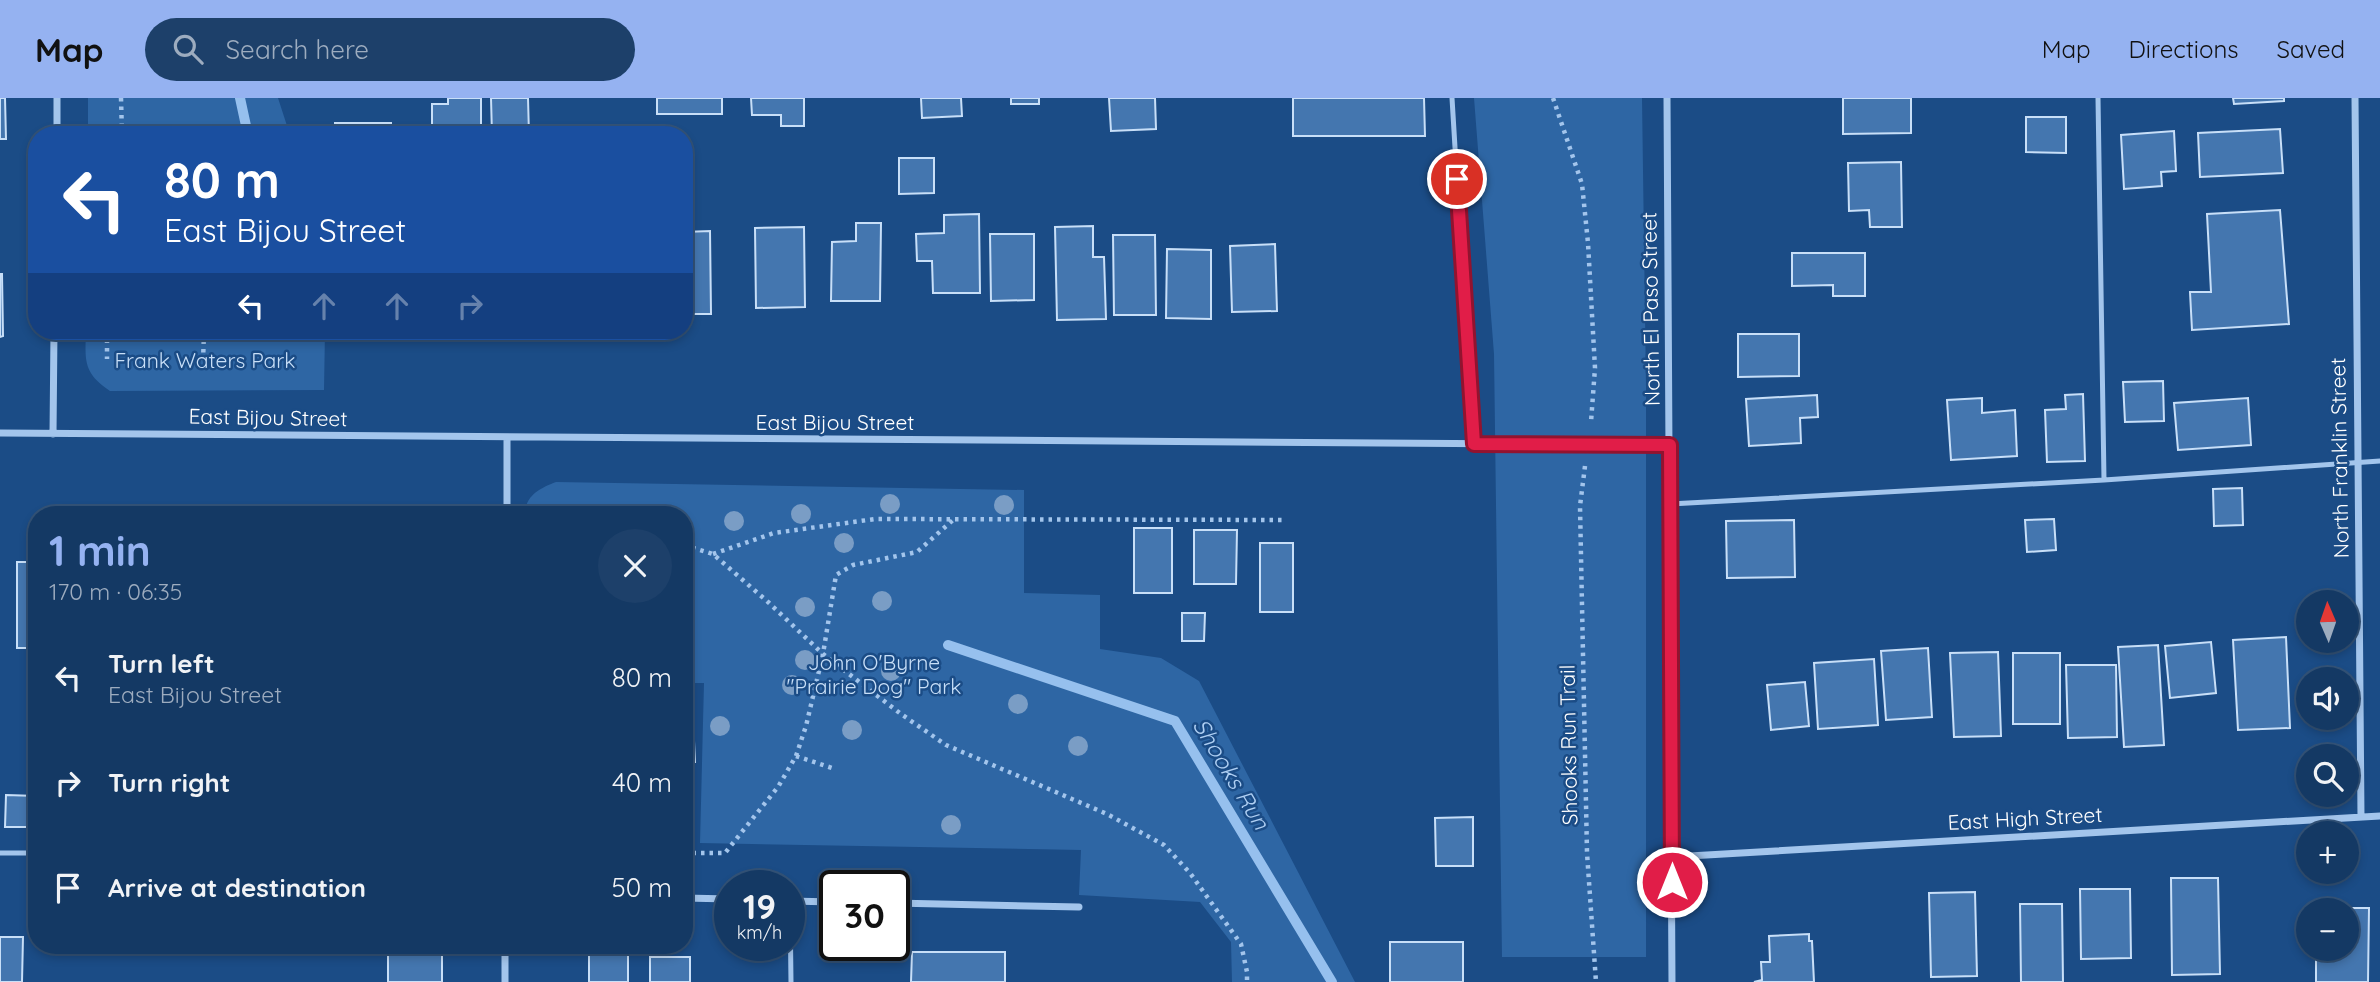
<!DOCTYPE html>
<meta charset="utf-8">
<style>
:root{--surface:#143964;--page:#1d406a;--text:#f1f3f6;--muted:#9dacbf;--line:#335378;--accent:#95b2f1}
body{margin:0;font-family:Quicksand,sans-serif;background:var(--page);color:var(--text);height:100vh;display:flex;flex-direction:column;font-size:26px;white-space:nowrap}
*{box-sizing:border-box;margin:0}
p{font-size:23px;color:var(--muted)}
.icon{flex:none;width:38px;height:38px;fill:none;stroke:currentColor;stroke-width:2;stroke-linecap:round;stroke-linejoin:round}
.map{position:relative;flex:1;overflow:hidden}
.drawer{position:absolute;left:28px;top:408px;width:665px;height:448px;display:flex;flex-direction:column;background:var(--surface);border-radius:28px;box-shadow:0 4px 10px #0003,0 0 0 2px var(--line)}
.drawer>*{flex:none}
.guide{position:absolute;left:28px;top:28px;width:665px;height:214px;border-radius:28px;box-shadow:0 4px 10px #0003,0 0 0 2px var(--line);background:#1a4fa0;color:#fff;overflow:hidden}
.needle{width:46px;rotate:358deg}
.controls{position:absolute;left:2296px;top:492px;display:grid;gap:14px}
.controls a{display:grid;place-items:center;width:63px;height:63px;border-radius:50%;background:var(--surface);box-shadow:0 4px 10px #0003,0 0 0 2px var(--line);font-size:35px}
.speed{position:absolute;left:714px;top:772px;display:flex;gap:14px;font-size:35px;font-weight:700;text-align:center}
.speed>*{display:grid;place-content:center;width:91px;height:91px;border-radius:50%;background:var(--surface);box-shadow:0 4px 10px #0003,0 0 0 2px var(--line);line-height:1}
.speed small{font-size:18px;font-weight:400}
.speed .limit{border:4px solid #111;border-radius:10px;background:#fff;color:#111}
.pin{position:absolute;display:grid;place-items:center;width:60px;height:60px;color:#fff;margin:-30px;border:4px solid #fff;border-radius:50%;box-shadow:0 2px 7px #0007}
.me{position:absolute;width:77px;margin:-38px;rotate:0deg;stroke-linejoin:round;filter:drop-shadow(0 0 5px #0008)}
.turn{display:flex;align-items:center;gap:24px;height:147px;padding:0 21px;font-size:32px}
.turn .icon{width:91px;height:91px;stroke-width:2.5}
.turn b{display:block;font-size:49px;line-height:60px}
.lanes{display:flex;align-items:center;height:66px;padding:0 21px;background:#0003;justify-content:center;gap:35px;direction:ltr}
.lanes .off{opacity:.35}
.round{display:grid;place-items:center;flex:none;width:74px;height:74px;border-radius:37px;background:var(--page)}
.head{display:flex;align-items:center;justify-content:space-between;height:119px;padding:0 21px}
h1{font-size:42px;font-weight:700;line-height:52px;color:var(--accent)}
ul{padding:0;list-style:none}
li{display:flex;align-items:center;gap:21px;height:105px;padding:0 21px}
li div{flex:1}
li b{display:block;font-size:26px}
li em{font-style:normal}
header{display:flex;align-items:center;gap:42px;box-sizing:border-box;height:98px;padding:0 35px;background:var(--accent);color:#111}
header strong{font-size:33px}
nav{display:flex;gap:38px;margin-inline-start:auto;font-size:24px}
.search{width:490px;height:63px;background:var(--page);display:flex;align-items:center;gap:18px;box-sizing:border-box;padding:0 24px;border-radius:38px;color:var(--muted);font-size:26px}
.map>svg:first-child{display:block}
.green{fill:#2e66a4}
.lines{fill:none;stroke-linecap:round;stroke-linejoin:round}
.stream{stroke:#96c0ee;stroke-width:10}
.building{fill:#4476af;stroke:#c8dff8;stroke-width:2}
.path{stroke:#a3c5ec;stroke-width:4.5;stroke-dasharray:3.5 5;stroke-linecap:butt}
.service{stroke:#a3c5ec;stroke-width:5}
.minor{stroke:#a3c5ec;stroke-width:7}
.tree{fill:#7a9dc5}
.route-casing{stroke:#92132f;stroke-width:18}
.route{stroke:#e11d48;stroke-width:12}
.labels{text-anchor:middle;stroke-width:5;stroke-linejoin:round;paint-order:stroke}
.street-label{font-size:21px;fill:#fff;stroke:#1b4c86}
.park-label{font-size:21px;fill:#c8dff8;stroke:#1b4c86}
.water-label{font-size:23px;font-style:italic;fill:#afcff3;stroke:#1b4c86}
</style>
<header>
<strong>Map</strong>
<div class="search"><svg class="icon" aria-label="search" viewBox="0 0 24 24"><circle cx="10" cy="10" r="6"/><path d="M15 15l6 6"/></svg>Search here</div>
<nav><a>Map</a><a>Directions</a><a>Saved</a></nav>
</header>
<div class="map">
<svg width="2380" height="884" viewBox="0 0 2380 884">
<rect width="100%" height="100%" fill="#1b4c86"/>
<path class="green" d="M 88,0 L 278,0 L 290,37 L 88,37 Z
M 1474,0 L 1642,0 L 1646,288 L 1646,859 L 1502,859 L 1494,256 Z
M 86,233 L 325,233 L 324,292 L 110,293 C 83,275 85,263 86,233 Z
M 556,384 L 1024,392 L 1024,495 L 1100,497 L 1100,551 L 1161,560 L 1199,583 L 1355,884 L 1232,884 L 1231,844 L 1200,804 L 1079,797 L 1081,752 L 700,745 L 704,585 L 684,585 L 684,416 L 525,416 C 525,398 540,390 556,384 Z"/>
<g class="lines">
<path class="stream" d="M 240,0 L 248,37
M 948,547 L 1175,623 L 1332,884"/>
</g>
<path class="building" d="M 0,0 L 5,0 L 6,41 L 0,41 Z
M 448,0 L 481,0 L 481,37 L 432,37 L 432,6 L 448,6 Z
M 491,0 L 528,0 L 529,37 L 492,37 Z
M 657,0 L 722,0 L 722,16 L 657,16 Z
M 751,0 L 804,0 L 804,28 L 781,28 L 781,17 L 752,17 Z
M 921,0 L 961,0 L 962,18 L 922,20 Z
M 1011,0 L 1039,0 L 1039,6 L 1011,6 Z
M 1109,0 L 1155,0 L 1156,31 L 1111,33 Z
M 1293,0 L 1424,0 L 1425,38 L 1293,38 Z
M 1843,0 L 1911,0 L 1911,35 L 1843,36 Z
M 2233,0 L 2284,0 L 2284,3 L 2234,6 Z
M 2026,19 L 2066,19 L 2066,55 L 2026,54 Z
M 335,25 L 391,25 L 391,37 L 335,37 Z
M 2280,31 L 2283,75 L 2200,79 L 2198,35 Z
M 2174,33 L 2176,73 L 2161,74 L 2162,88 L 2124,91 L 2121,37 Z
M 899,60 L 934,60 L 934,95 L 899,96 Z
M 1901,64 L 1902,129 L 1870,129 L 1869,112 L 1849,113 L 1848,65 Z
M 2280,112 L 2289,226 L 2192,232 L 2190,194 L 2211,194 L 2207,116 Z
M 979,116 L 980,195 L 933,195 L 932,163 L 917,163 L 916,136 L 944,135 L 944,117 Z
M 856,125 L 881,125 L 880,203 L 831,203 L 832,144 L 856,143 Z
M 1093,128 L 1093,159 L 1104,159 L 1106,221 L 1057,222 L 1055,129 Z
M 804,129 L 805,209 L 756,210 L 755,130 Z
M 710,133 L 711,216 L 684,216 L 684,134 Z
M 990,136 L 1034,136 L 1034,202 L 991,203 Z
M 1113,137 L 1155,137 L 1156,217 L 1114,217 Z
M 1275,146 L 1277,213 L 1232,214 L 1230,148 Z
M 1167,151 L 1211,152 L 1211,221 L 1166,220 Z
M 1792,155 L 1865,155 L 1865,198 L 1833,198 L 1833,187 L 1792,188 Z
M 0,176 L 2,176 L 3,238 L 0,239 Z
M 1738,236 L 1799,236 L 1799,278 L 1738,279 Z
M 2163,283 L 2164,323 L 2125,324 L 2123,284 Z
M 2083,296 L 2085,363 L 2047,364 L 2045,312 L 2066,311 L 2065,297 Z
M 1817,297 L 1818,319 L 1800,320 L 1801,345 L 1749,348 L 1746,301 Z
M 1982,300 L 1982,315 L 2015,312 L 2017,358 L 1951,362 L 1947,302 Z
M 2248,300 L 2251,347 L 2178,352 L 2174,305 Z
M 2242,390 L 2243,427 L 2214,428 L 2213,391 Z
M 2054,421 L 2056,452 L 2027,454 L 2025,422 Z
M 1794,422 L 1795,479 L 1727,480 L 1726,423 Z
M 1134,430 L 1172,430 L 1172,495 L 1134,495 Z
M 1194,432 L 1237,432 L 1236,486 L 1194,486 Z
M 1260,445 L 1293,445 L 1293,514 L 1260,514 Z
M 17,464 L 37,464 L 37,550 L 17,550 Z
M 1182,515 L 1205,515 L 1204,543 L 1182,543 Z
M 2286,539 L 2290,630 L 2238,632 L 2233,542 Z
M 2211,544 L 2216,595 L 2170,600 L 2165,548 Z
M 2158,547 L 2164,647 L 2124,649 L 2118,549 Z
M 1928,550 L 1932,619 L 1886,622 L 1881,553 Z
M 1998,554 L 2001,638 L 1954,639 L 1950,555 Z
M 2013,555 L 2060,555 L 2060,626 L 2013,626 Z
M 1874,561 L 1878,627 L 1818,631 L 1814,565 Z
M 2066,567 L 2116,567 L 2117,639 L 2068,640 Z
M 1805,584 L 1809,628 L 1771,632 L 1767,587 Z
M 684,643 L 694,643 L 695,664 L 684,664 Z
M 6,697 L 37,698 L 36,729 L 5,729 Z
M 1473,719 L 1473,768 L 1436,768 L 1435,720 Z
M 2171,780 L 2218,780 L 2220,876 L 2172,877 Z
M 2080,791 L 2130,791 L 2131,860 L 2081,861 Z
M 1975,794 L 1977,878 L 1931,879 L 1929,795 Z
M 2020,806 L 2062,806 L 2063,884 L 2021,884 Z
M 2316,810 L 2369,810 L 2368,884 L 2316,884 L 2316,850 L 2347,850 L 2347,812 L 2316,812 Z
M 1809,836 L 1809,843 L 1812,843 L 1814,884 L 1754,884 L 1762,882 L 1761,864 L 1770,864 L 1769,838 Z
M 0,839 L 23,839 L 22,884 L 0,884 Z
M 1390,844 L 1463,844 L 1463,884 L 1390,884 Z
M 155,847 L 201,847 L 201,855 L 155,856 Z
M 388,847 L 442,847 L 442,884 L 388,884 Z
M 628,851 L 628,884 L 589,884 L 589,852 Z
M 912,854 L 1005,854 L 1005,884 L 911,884 Z
M 650,859 L 690,859 L 690,884 L 650,884 Z"/>
<g class="lines">
<path class="path" d="M 121,0 L 122,37
M 1553,0 L 1582,86 L 1588,145 L 1595,270 L 1591,324
M 107,233 L 107,261
M 135,233 L 204,235 L 203,263
M 1585,368 L 1580,408 L 1587,755 L 1596,884
M 684,447 L 713,456 L 768,504 L 823,556 L 901,616 L 946,647 L 1107,716 L 1164,747 L 1190,775 L 1241,846 L 1247,874 L 1247,884
M 713,456 L 774,435 L 875,421 L 1286,422
M 796,658 L 832,670
M 684,755 L 725,755 L 778,689 L 796,658 L 806,628 L 823,556 L 836,477 L 853,467 L 917,454 L 953,422"/>
<path class="service" d="M 1452,0 L 1473,346
M 2098,0 L 2104,382
M 1670,406 L 2104,382 L 2380,363
M 0,755 L 37,755
M 790,803 L 791,884"/>
<path class="minor" d="M 1667,0 L 1672,884
M 2355,0 L 2361,719
M 57,37 L 57,0
M 0,335 L 1670,347
M 53,336 L 54,233
M 507,416 L 507,340
M 1672,759 L 2380,718
M 684,800 L 730,801
M 789,803 L 835,804
M 894,805 L 1079,809
M 505,884 L 505,847"/>
</g>
<g class="tree">
<circle cx="890" cy="406" r="10"/>
<circle cx="1004" cy="407" r="10"/>
<circle cx="801" cy="416" r="10"/>
<circle cx="734" cy="423" r="10"/>
<circle cx="844" cy="445" r="10"/>
<circle cx="882" cy="503" r="10"/>
<circle cx="805" cy="509" r="10"/>
<circle cx="805" cy="562" r="10"/>
<circle cx="891" cy="573" r="10"/>
<circle cx="792" cy="587" r="10"/>
<circle cx="1018" cy="606" r="10"/>
<circle cx="720" cy="628" r="10"/>
<circle cx="852" cy="632" r="10"/>
<circle cx="1078" cy="648" r="10"/>
<circle cx="951" cy="727" r="10"/>
</g>
<g class="lines">
<defs>
<path id="route" d="M 1457,81 L 1474,346 L 1670,347 L 1672,784"/>
</defs>
<use href="#route" class="route-casing"/>
<use href="#route" class="route"/>
</g>
<g class="labels">
<g class="street-label">
<text transform="translate(1651 211) rotate(-91)" y="7">North El Paso Street</text>
<text transform="translate(268 320) rotate(1)" y="7">East Bijou Street</text>
<text x="835" y="332">East Bijou Street</text>
<text transform="translate(2340 360) rotate(-91)" y="7">North Franklin Street</text>
<text transform="translate(1569 647) rotate(-91)" y="7">Shooks Run Trail</text>
<text transform="translate(2025 721) rotate(-3)" y="7">East High Street</text>
</g>
<g class="park-label">
<text x="205" y="270">Frank Waters Park</text>
<text x="874" y="572">John O'Byrne<tspan x="874" dy="24">"Prairie Dog" Park</tspan></text>
</g>
<g class="water-label">
<text transform="translate(1231 676) rotate(59)" y="8">Shooks Run</text>
</g>
</g>
</svg>
<div class="controls">
<a><svg class="needle" viewBox="-14 -14 28 28"><path d="M0-13l5 13h-10z" fill="#e53935"/><path d="M0 13l5-13h-10z" fill="#9dacbf"/></svg></a>
<a><svg class="icon" aria-label="sound" viewBox="0 0 24 24"><path d="M4 9h4l5-4v14l-5-4H4zM17 9q2 3 0 6"/></svg></a>
<a><svg class="icon" aria-label="search" viewBox="0 0 24 24"><circle cx="10" cy="10" r="6"/><path d="M15 15l6 6"/></svg></a>
<a>+</a>
<a>−</a>
</div>
<div class="speed"><div>19<small>km/h</small></div><div class="limit">30</div></div>
<div class="pin" style="left:1457px;top:81px;background:#d93025"><svg class="icon" aria-label="arrive" viewBox="0 0 24 24"><path d="M6 21V4h12l-3 4 3 4H6"/></svg></div>
<svg class="me" style="left:1672px;top:784px" viewBox="-20 -20 40 40"><circle r="17" fill="#e11d48" stroke="#fff" stroke-width="3"/><path d="M0-11L8 9 0 5-8 9z" fill="#fff"/></svg>
<div class="guide">
<div class="turn"><svg class="icon" aria-label="left" viewBox="0 0 24 24"><path d="M17 20v-9H6M10 6l-5 5 5 5"/></svg><div><b>80 m</b>East Bijou Street</div></div>
<div class="lanes"><svg class="icon" aria-label="left" viewBox="0 0 24 24"><path d="M17 20v-9H6M10 6l-5 5 5 5"/></svg><svg class="icon off" aria-label="ahead" viewBox="0 0 24 24"><path d="M12 20V5M6 11l6-6 6 6"/></svg><svg class="icon off" aria-label="ahead" viewBox="0 0 24 24"><path d="M12 20V5M6 11l6-6 6 6"/></svg><svg class="icon off" aria-label="right" viewBox="0 0 24 24"><path d="M7 20v-9h11M14 6l5 5-5 5"/></svg></div>
</div>
<section class="drawer">
<div class="head"><div><h1>1 min</h1><p>170 m · 06:35</p></div><a class="round"><svg class="icon" aria-label="close" viewBox="0 0 24 24"><path d="M6 6l12 12M18 6L6 18"/></svg></a></div>
<ul>
<li><svg class="icon" aria-label="left" viewBox="0 0 24 24"><path d="M17 20v-9H6M10 6l-5 5 5 5"/></svg><div><b>Turn left</b><p>East Bijou Street</p></div><em>80 m</em></li>
<li><svg class="icon" aria-label="right" viewBox="0 0 24 24"><path d="M7 20v-9h11M14 6l5 5-5 5"/></svg><div><b>Turn right</b></div><em>40 m</em></li>
<li><svg class="icon" aria-label="arrive" viewBox="0 0 24 24"><path d="M6 21V4h12l-3 4 3 4H6"/></svg><div><b>Arrive at destination</b></div><em>50 m</em></li>
</ul>
</section>
</div>
